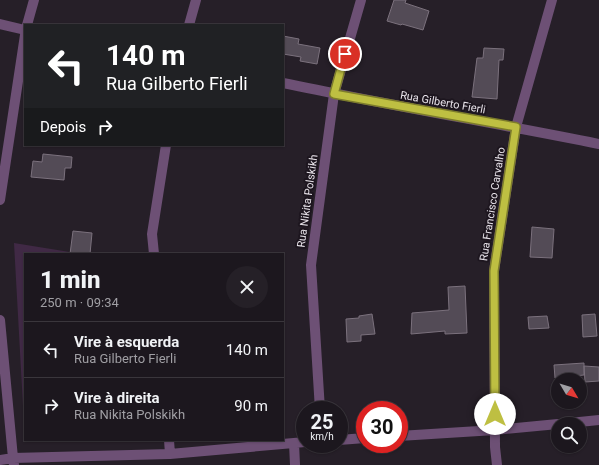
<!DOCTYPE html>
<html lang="pt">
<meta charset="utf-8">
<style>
:root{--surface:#1c171e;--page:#252027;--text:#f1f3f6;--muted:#a09fa4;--line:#3a363c}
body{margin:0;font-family:Roboto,sans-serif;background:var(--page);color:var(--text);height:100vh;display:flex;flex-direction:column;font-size:15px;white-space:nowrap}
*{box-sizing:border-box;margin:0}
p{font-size:13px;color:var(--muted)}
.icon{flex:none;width:22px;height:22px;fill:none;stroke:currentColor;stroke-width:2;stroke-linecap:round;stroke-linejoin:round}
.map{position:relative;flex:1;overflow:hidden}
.details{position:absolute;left:24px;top:253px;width:260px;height:188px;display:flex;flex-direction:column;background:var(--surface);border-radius:0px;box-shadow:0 1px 3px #0004,0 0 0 1px var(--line)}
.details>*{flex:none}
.top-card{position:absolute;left:24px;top:24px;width:260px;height:122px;border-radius:0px;box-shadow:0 1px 3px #0004,0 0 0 1px var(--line);background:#202124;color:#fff;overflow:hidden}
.needle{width:26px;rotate:128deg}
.controls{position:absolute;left:551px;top:373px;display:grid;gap:8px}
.controls a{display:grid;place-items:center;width:36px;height:36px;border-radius:50%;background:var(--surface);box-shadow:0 1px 3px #0004,0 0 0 1px var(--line);font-size:20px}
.speed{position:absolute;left:296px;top:401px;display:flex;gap:8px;font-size:20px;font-weight:700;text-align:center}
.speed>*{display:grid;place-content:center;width:52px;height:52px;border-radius:50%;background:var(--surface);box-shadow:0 1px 3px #0004,0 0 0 1px var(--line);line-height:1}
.speed small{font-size:10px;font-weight:400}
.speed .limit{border:6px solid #d22;background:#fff;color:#111}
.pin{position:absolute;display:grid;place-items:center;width:34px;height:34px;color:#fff;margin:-17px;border:2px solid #fff;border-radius:50%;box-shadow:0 1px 4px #0007}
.me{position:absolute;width:44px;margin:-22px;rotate:0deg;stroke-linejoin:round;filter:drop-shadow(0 0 3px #0008)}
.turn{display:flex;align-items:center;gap:14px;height:84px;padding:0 16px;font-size:18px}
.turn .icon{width:52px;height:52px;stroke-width:2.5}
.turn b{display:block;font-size:28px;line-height:34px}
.then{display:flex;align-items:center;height:38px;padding:0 16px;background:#0003;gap:8px;font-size:15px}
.round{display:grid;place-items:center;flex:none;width:42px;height:42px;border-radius:21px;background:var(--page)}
.head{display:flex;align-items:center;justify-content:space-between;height:68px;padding:0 16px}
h1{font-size:24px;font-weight:800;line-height:30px}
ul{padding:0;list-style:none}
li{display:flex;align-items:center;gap:12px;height:56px;padding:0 16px;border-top:1px solid var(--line)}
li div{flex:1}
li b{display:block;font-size:15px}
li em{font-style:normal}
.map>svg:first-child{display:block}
.green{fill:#402945}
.building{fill:#534b56;stroke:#7b717d}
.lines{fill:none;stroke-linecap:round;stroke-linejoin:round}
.minor{stroke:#6d5075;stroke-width:10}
.route-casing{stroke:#7c7c2b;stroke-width:10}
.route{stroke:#bebf42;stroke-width:7}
.labels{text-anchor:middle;stroke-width:4;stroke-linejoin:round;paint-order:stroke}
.street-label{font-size:11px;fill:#e8e3ea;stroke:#1d161f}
</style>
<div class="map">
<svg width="599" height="465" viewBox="0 0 599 465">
<rect width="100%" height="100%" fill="#261f28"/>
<path class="green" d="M 14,243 L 82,254 L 25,254 L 25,440 L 96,440 L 25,442 Z"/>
<path class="building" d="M 394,0 L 406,0 L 405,3 L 429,11 L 423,30 L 402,24 L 401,25 L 387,21 Z
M 283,36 L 299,39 L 298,44 L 320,48 L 317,64 L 300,61 L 301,57 L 283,54 Z
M 484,48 L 504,49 L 503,60 L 499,60 L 497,99 L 472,97 L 477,58 L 483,58 Z
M 43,154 L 72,157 L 71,168 L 65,168 L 64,180 L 31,177 L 33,161 L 42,162 Z
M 532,227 L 554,229 L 552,258 L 530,257 Z
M 73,231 L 92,233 L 90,254 L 70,254 Z
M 465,286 L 467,333 L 445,334 L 445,331 L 411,334 L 412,313 L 449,310 L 448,287 Z
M 372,314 L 375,334 L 361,335 L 361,341 L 347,342 L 346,319 L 359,318 L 359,316 Z
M 595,314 L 597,336 L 583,337 L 582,315 Z
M 547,316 L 549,328 L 529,329 L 528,317 Z
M 584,363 L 584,375 L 555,378 L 554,365 Z
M 584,366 L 599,367 L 599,381 L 585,382 Z"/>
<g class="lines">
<path class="minor" d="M 0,24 L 25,30
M 27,25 L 34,0
M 189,25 L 196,0
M 283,83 C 388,105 494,123 599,144
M 0,200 L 25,35
M 154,254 L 152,234 L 166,145
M 0,320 L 13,458 L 14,465
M 320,410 L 311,265 L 334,94 L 361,0
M 560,424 L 599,420
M 399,436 L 495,430 L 558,424
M 169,440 L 170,454
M 339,440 L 365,438
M 294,443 L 295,465
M 0,460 L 13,458 L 170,454 L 305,442
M 497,465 L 495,447 L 494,271 L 516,127 L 552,0"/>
</g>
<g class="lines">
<defs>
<path id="route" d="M 345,54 L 334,94 L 516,127 L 494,271 L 495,414"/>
</defs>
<use href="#route" class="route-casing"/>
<use href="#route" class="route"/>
</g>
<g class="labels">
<g class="street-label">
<text transform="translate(443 102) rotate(10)" y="4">Rua Gilberto Fierli</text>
<text transform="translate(307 201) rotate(-82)" y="4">Rua Nikita Polskikh</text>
<text transform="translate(492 204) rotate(-81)" y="4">Rua Francisco Carvalho</text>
</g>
</g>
</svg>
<div class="controls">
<a><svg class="needle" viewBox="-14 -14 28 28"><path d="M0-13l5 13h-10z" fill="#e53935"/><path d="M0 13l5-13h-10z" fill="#a09fa4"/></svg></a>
<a><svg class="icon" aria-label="search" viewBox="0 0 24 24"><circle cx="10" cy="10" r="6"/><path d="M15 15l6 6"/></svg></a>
</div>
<div class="speed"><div>25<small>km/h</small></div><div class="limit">30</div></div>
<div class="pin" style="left:345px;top:54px;background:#d93025"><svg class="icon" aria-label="arrive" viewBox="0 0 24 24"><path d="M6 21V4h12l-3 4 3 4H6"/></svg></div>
<svg class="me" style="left:495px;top:414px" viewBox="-20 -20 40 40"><circle r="19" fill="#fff"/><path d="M0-13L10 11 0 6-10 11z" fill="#bebf42"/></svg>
<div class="top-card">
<div class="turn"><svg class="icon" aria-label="left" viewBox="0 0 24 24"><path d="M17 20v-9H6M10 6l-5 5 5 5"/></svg><div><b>140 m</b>Rua Gilberto Fierli</div></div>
<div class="then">Depois<svg class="icon" aria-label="right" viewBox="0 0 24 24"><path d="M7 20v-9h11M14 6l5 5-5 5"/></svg></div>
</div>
<section class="details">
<div class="head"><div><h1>1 min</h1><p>250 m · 09:34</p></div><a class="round"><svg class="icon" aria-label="close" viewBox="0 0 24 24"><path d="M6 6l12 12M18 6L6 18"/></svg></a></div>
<ul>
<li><svg class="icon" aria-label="left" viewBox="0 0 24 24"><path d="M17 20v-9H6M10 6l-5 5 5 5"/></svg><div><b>Vire à esquerda</b><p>Rua Gilberto Fierli</p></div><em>140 m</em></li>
<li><svg class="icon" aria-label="right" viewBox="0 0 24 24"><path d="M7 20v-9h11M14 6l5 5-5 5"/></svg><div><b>Vire à direita</b><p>Rua Nikita Polskikh</p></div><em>90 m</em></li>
</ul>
</section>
</div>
